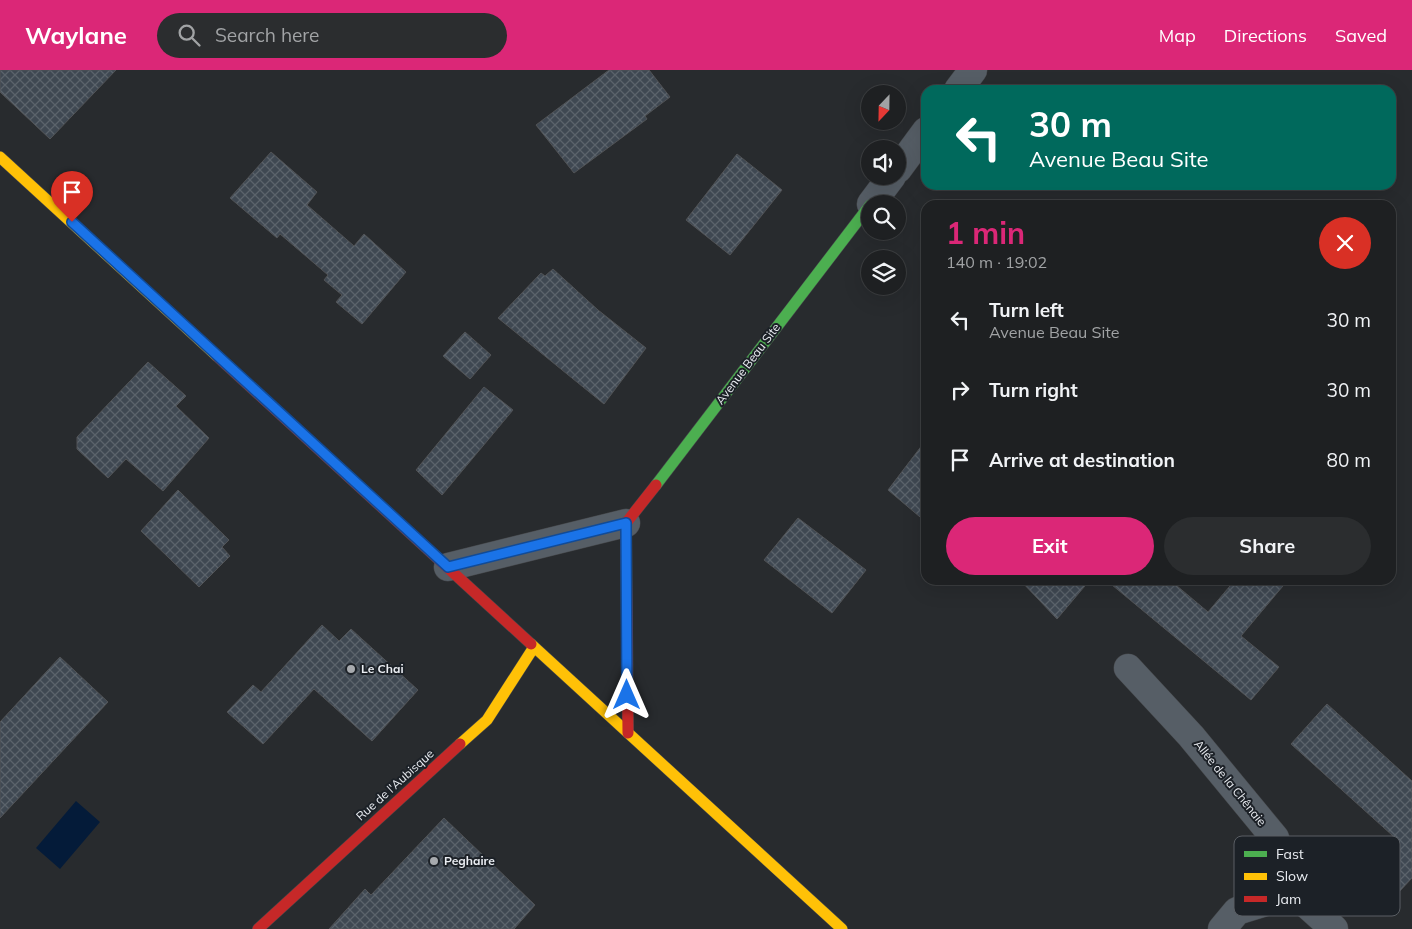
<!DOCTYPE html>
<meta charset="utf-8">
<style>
:root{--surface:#1e2022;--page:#2b2d2f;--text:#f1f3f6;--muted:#a1a3a5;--line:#3c3e40;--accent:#db2777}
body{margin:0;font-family:Mulish,sans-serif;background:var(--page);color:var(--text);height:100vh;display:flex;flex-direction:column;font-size:19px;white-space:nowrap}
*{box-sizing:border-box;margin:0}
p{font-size:16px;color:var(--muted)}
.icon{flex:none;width:28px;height:28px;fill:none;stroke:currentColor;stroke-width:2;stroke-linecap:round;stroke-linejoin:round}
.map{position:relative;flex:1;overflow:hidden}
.drawer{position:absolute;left:921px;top:130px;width:475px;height:385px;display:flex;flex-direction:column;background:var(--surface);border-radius:15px;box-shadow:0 5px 20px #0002,0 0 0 1px var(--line)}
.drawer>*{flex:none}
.hud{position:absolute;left:921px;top:15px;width:475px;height:105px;border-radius:15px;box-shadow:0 5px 20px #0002,0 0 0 1px var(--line);background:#00695c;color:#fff;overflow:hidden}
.needle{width:32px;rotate:202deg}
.buttons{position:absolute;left:861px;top:15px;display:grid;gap:10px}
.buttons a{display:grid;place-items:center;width:45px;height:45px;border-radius:50%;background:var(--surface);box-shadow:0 5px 20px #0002,0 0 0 1px var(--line);font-size:25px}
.pin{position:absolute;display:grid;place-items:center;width:42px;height:42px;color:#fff;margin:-51px -21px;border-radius:50% 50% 50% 0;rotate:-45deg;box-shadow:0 0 5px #0007}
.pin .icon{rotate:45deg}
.me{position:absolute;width:55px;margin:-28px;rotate:0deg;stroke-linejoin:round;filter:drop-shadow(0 0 4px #0008)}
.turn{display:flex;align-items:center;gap:18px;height:105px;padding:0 25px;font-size:22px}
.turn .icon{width:65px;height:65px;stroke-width:2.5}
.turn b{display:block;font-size:35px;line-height:42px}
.round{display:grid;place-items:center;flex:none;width:52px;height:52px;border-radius:26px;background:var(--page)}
.head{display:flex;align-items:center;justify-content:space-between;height:85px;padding:0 25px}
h1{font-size:30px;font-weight:700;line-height:38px;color:var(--accent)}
.button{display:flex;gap:10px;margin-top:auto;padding:10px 25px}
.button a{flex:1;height:58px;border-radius:30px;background:var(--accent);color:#fff;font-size:20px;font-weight:700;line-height:58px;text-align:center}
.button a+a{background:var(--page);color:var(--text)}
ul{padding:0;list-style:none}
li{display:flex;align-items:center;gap:15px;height:70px;padding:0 25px}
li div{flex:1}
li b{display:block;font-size:19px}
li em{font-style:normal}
header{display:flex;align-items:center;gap:30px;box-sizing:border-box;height:70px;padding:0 25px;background:var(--accent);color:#fff}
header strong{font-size:24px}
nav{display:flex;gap:28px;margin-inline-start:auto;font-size:18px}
.search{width:350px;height:45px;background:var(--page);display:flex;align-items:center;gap:12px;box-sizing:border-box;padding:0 18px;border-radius:28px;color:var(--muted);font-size:19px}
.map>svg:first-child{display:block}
.water{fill:#041b39}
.building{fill:url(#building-cross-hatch);stroke:#515356}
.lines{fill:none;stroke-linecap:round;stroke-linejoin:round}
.street-casing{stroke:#444649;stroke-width:29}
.fast-casing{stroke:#444649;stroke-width:12}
.slow-casing{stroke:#444649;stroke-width:12}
.jam-casing{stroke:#444649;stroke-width:12}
.street{stroke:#565e66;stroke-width:28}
.fast{stroke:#4caf50;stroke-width:11}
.slow{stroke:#ffc107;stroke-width:11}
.jam{stroke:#c62828;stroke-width:11}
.route-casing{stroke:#114b97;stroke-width:12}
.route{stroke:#1a73e8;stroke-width:9}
.poi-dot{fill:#a7aaae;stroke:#1c2127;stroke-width:2}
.labels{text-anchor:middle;stroke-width:4;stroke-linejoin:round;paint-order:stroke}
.street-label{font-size:12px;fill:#ebeef3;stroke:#1c2127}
.poi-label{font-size:12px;font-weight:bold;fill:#ebeef3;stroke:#1c2127;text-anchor:start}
.key{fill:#1c2127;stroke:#5a5e64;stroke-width:1}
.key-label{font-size:14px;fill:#ebeef3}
</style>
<header>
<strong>Waylane</strong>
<div class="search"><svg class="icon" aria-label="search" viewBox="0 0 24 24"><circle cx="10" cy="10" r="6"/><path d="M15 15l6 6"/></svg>Search here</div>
<nav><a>Map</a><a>Directions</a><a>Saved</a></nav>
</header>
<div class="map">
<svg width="1412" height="859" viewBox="0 0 1412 859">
<defs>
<pattern id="building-cross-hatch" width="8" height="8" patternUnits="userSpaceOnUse" patternTransform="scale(1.25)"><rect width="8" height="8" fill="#3f4852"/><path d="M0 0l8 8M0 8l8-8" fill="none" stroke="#5b636b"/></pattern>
</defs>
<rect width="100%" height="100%" fill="#282b2e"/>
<path class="water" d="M 76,731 L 100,752 L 60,799 L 36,778 Z"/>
<path class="building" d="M 0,0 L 116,0 L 50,69 L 0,22 Z
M 609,0 L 649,0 L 670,27 L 645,46 L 647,49 L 574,103 L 536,55 Z
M 271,82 L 317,122 L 307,135 L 354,176 L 364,164 L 406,202 L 362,254 L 336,232 L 342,225 L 324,210 L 328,205 L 280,164 L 277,168 L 230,128 Z
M 737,84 L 782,120 L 730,185 L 686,150 Z
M 553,199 L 598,240 L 646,278 L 604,334 L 498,248 L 541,203 L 545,206 Z
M 465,262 L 491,285 L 470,309 L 443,286 Z
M 148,292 L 186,326 L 176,336 L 209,368 L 163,421 L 126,389 L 108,408 L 77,379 L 77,367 Z
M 484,317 L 513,340 L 442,425 L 416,400 Z
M 926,370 L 926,452 L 888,420 Z
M 178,420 L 229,470 L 222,477 L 230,486 L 199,517 L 141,461 Z
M 798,448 L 866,500 L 832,543 L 764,490 Z
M 1020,510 L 1090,510 L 1057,549 Z
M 1106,510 L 1170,510 L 1208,542 L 1235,510 L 1288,510 L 1241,566 L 1279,597 L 1251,630 Z
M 322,555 L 339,571 L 351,559 L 418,620 L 372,671 L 314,619 L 263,674 L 227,642 L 253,615 L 261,622 Z
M 60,587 L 108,632 L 0,748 L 0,652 Z
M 1327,634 L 1412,711 L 1412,808 L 1398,823 L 1367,795 L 1393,766 L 1291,674 Z
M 444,748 L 535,835 L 514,859 L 329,859 L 365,819 L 371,825 Z"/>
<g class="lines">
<defs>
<path id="street" d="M 958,20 L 973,0
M 898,99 L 926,61
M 871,134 L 892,106
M 448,497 L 626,453
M 1128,598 L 1191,666 L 1275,768 L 1294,823 L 1334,859
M 1222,859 L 1237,841 L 1294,823"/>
<path id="fast" d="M 656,415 L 870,135"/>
<path id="slow" d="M 0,87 L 217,286
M 531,574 L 842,859
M 460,674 L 487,650 L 534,577"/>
<path id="jam" d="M 217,286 L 531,574
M 628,663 L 626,453 L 656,415
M 258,859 L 460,674"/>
</defs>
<use href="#street" class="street-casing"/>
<use href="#fast" class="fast-casing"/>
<use href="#slow" class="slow-casing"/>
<use href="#jam" class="jam-casing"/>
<use href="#street" class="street"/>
<use href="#fast" class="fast"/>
<use href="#slow" class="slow"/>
<use href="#jam" class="jam"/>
</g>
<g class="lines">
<defs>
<path id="route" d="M 72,152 L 448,497 L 626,453 L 627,625"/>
</defs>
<use href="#route" class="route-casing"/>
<use href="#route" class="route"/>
</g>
<g class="poi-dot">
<circle cx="351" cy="599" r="5"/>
<circle cx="434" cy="791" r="5"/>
</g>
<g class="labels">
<g class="street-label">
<text transform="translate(748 294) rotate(-53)" y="4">Avenue Beau Site</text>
<text transform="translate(1230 713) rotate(51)" y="4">Allée de la Chênaie</text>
<text transform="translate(395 715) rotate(-42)" y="4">Rue de l'Aubisque</text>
</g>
<g class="poi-label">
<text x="361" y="603">Le Chai</text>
<text x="444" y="795">Peghaire</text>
</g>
</g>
<rect x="1234" y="766" width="166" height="80" rx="8" class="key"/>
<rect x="1244" y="781" width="23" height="6" fill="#4caf50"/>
<rect x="1244" y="803" width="23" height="7" fill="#ffc107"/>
<rect x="1244" y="826" width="23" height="6" fill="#c62828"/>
<g class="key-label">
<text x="1276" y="789">Fast</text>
<text x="1276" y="811">Slow</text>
<text x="1276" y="834">Jam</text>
</g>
</svg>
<div class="buttons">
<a><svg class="needle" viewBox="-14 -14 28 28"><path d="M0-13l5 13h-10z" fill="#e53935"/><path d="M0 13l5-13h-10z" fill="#a1a3a5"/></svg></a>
<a><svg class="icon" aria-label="sound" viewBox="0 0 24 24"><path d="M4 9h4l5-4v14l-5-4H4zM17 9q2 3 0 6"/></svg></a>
<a><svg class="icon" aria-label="search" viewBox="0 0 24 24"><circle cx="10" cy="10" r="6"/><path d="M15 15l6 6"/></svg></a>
<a><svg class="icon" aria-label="layers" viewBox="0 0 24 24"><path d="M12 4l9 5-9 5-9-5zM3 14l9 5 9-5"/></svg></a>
</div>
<div class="pin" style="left:72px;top:152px;background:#d93025"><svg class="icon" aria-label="arrive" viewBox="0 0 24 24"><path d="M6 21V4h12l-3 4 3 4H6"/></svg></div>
<svg class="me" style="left:627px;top:625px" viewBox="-20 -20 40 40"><path d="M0-17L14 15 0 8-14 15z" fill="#1a73e8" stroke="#fff" stroke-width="4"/></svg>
<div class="hud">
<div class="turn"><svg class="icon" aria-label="left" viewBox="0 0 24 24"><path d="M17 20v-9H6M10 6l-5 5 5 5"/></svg><div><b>30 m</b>Avenue Beau Site</div></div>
</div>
<section class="drawer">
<div class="head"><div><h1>1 min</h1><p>140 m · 19:02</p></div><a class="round" style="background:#d93025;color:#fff"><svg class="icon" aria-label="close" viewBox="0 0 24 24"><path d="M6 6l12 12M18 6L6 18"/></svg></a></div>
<ul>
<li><svg class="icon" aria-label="left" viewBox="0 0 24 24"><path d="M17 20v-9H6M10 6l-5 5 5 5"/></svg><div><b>Turn left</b><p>Avenue Beau Site</p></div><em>30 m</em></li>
<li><svg class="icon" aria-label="right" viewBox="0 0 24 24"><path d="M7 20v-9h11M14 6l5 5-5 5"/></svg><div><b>Turn right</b></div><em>30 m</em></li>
<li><svg class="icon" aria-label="arrive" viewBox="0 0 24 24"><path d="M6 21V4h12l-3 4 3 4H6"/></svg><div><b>Arrive at destination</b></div><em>80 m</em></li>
</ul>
<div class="button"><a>Exit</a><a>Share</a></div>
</section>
</div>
